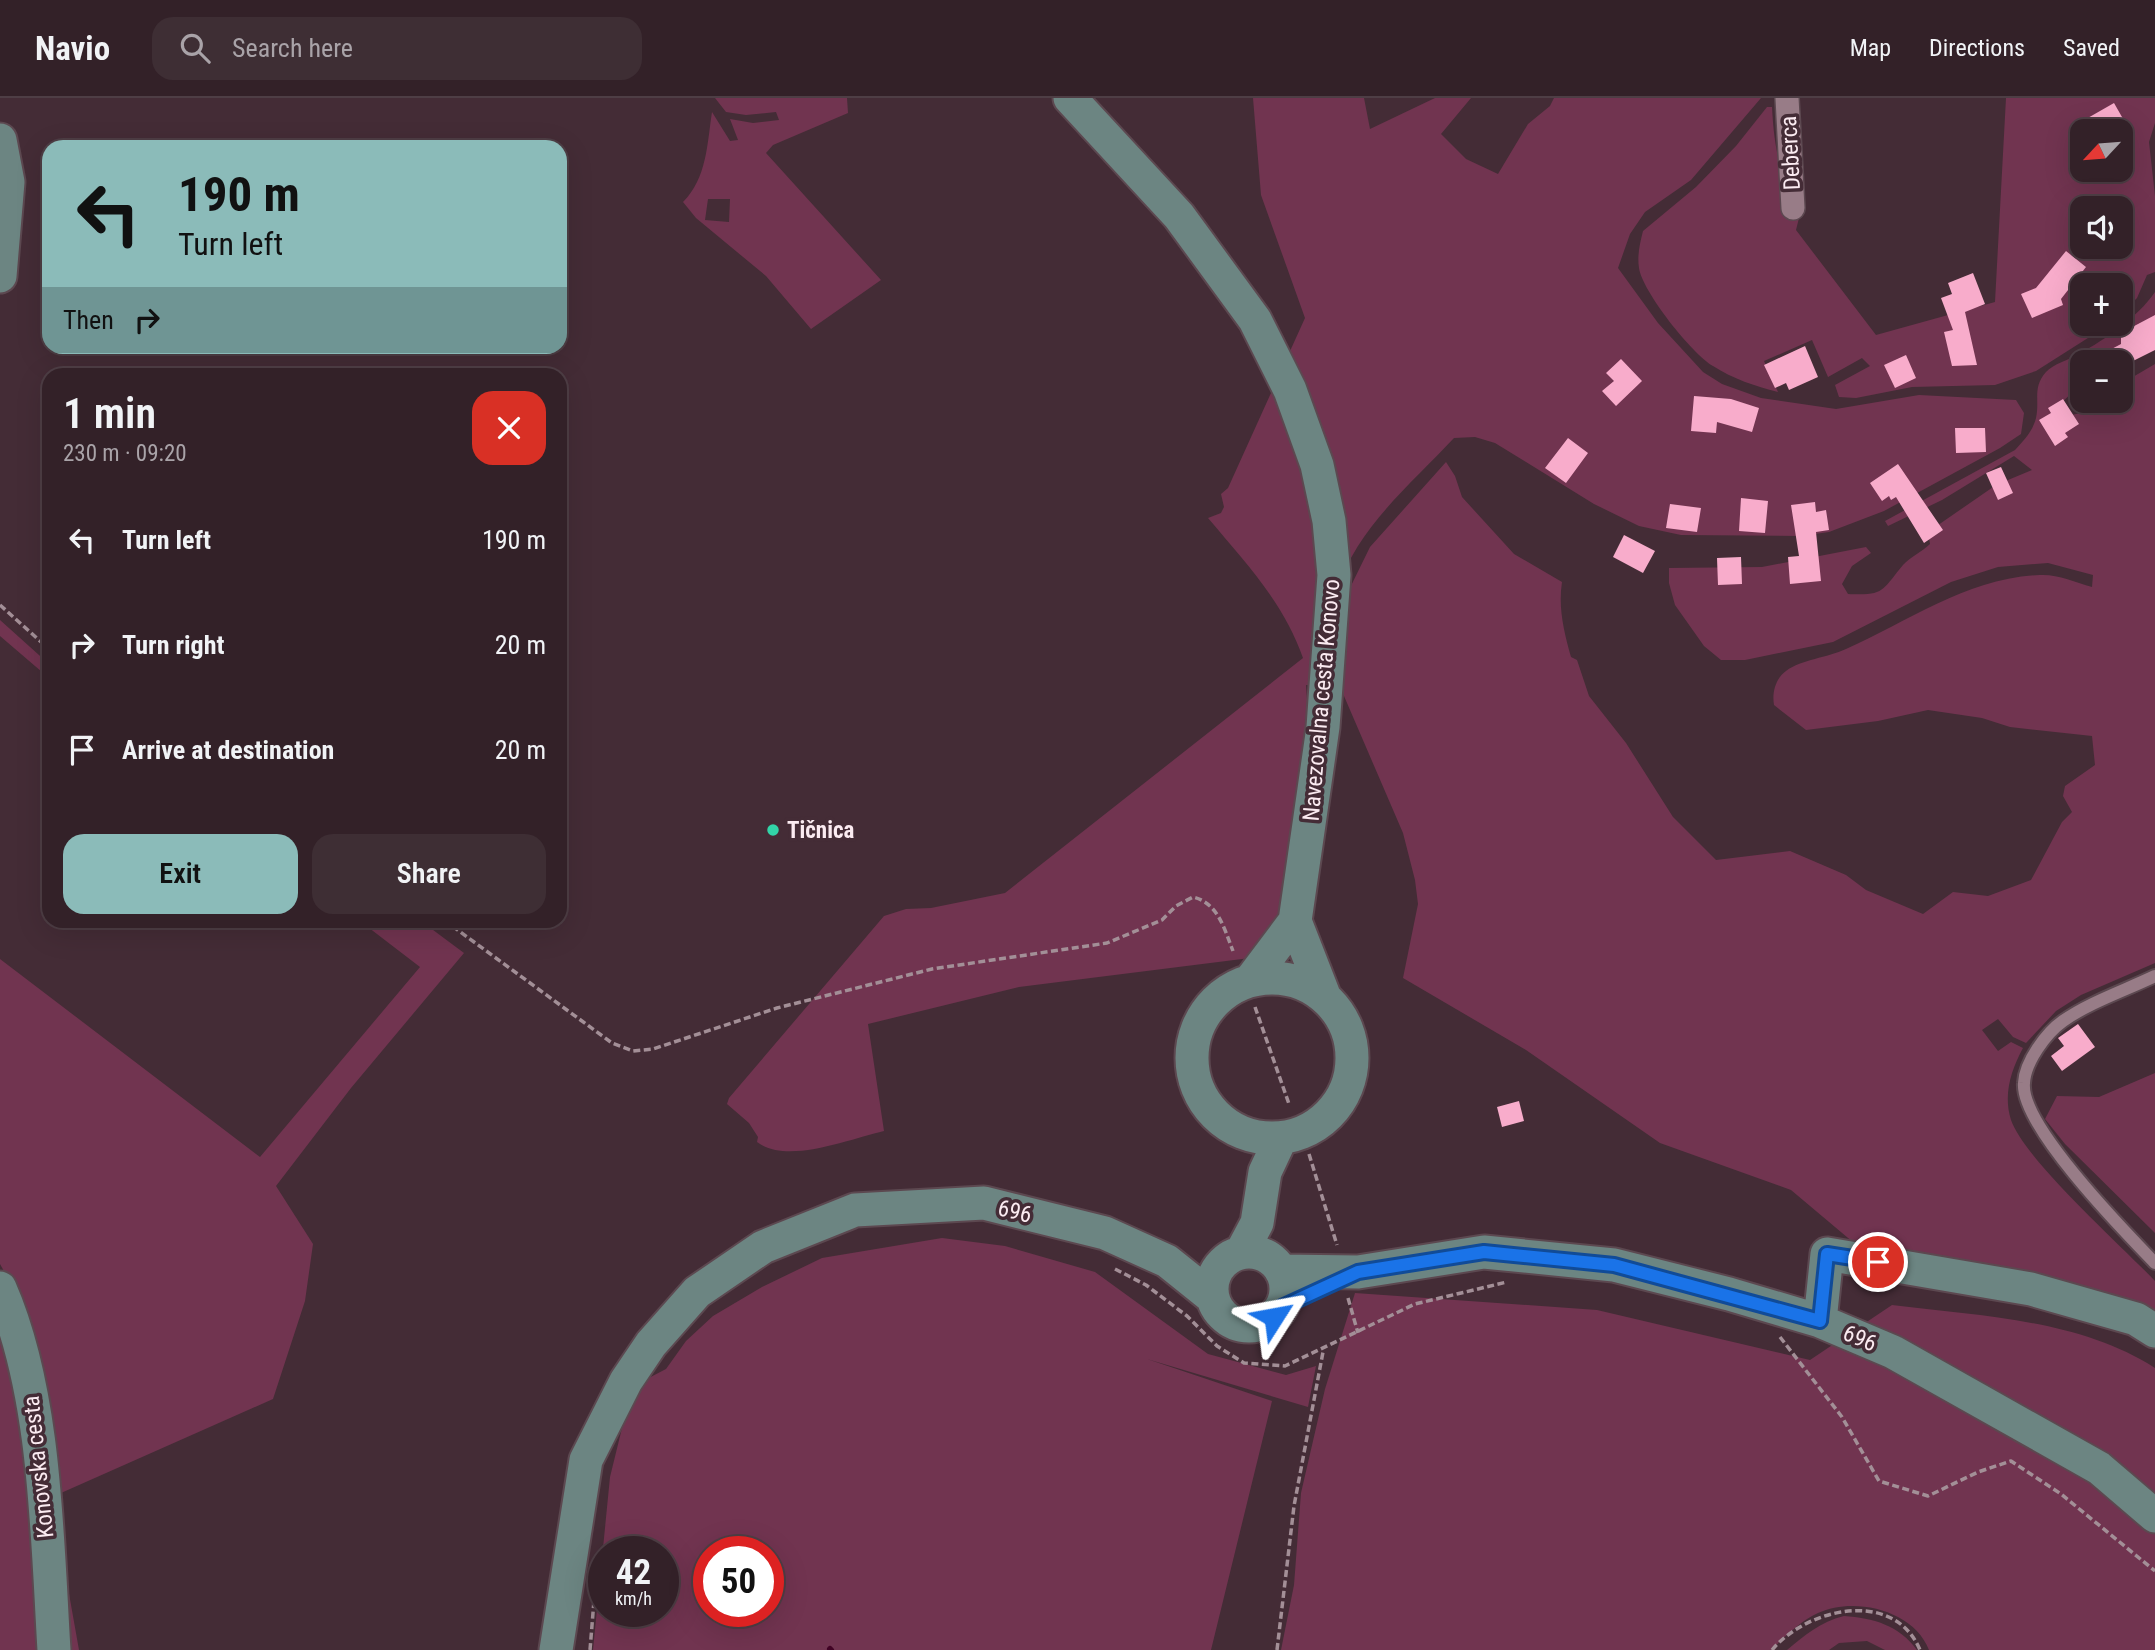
<!DOCTYPE html>
<meta charset="utf-8">
<style>
:root{--surface:#332128;--page:#3e2e34;--text:#f1f3f6;--muted:#a9a3a8;--line:#4e3e45;--accent:#8bbbb9}
body{margin:0;font-family:"Roboto Condensed",sans-serif;background:var(--page);color:var(--text);height:100vh;display:flex;flex-direction:column;font-size:26px;white-space:nowrap}
*{box-sizing:border-box;margin:0}
p{font-size:23px;color:var(--muted)}
.icon{flex:none;width:38px;height:38px;fill:none;stroke:currentColor;stroke-width:2;stroke-linecap:round;stroke-linejoin:round}
.map{position:relative;flex:1;overflow:hidden}
.sheet{position:absolute;left:42px;top:270px;width:525px;height:560px;display:flex;flex-direction:column;background:var(--surface);border-radius:21px;box-shadow:0 7px 28px #0002,0 0 0 2px var(--line)}
.sheet>*{flex:none}
.hud{position:absolute;left:42px;top:42px;width:525px;height:214px;border-radius:21px;box-shadow:0 7px 28px #0002,0 0 0 2px var(--line);background:#8bbbb9;color:#111;overflow:hidden}
.needle{width:46px;rotate:244deg}
.controls{position:absolute;left:2070px;top:21px;display:grid;gap:14px}
.controls a{display:grid;place-items:center;width:63px;height:63px;border-radius:14px;background:var(--surface);box-shadow:0 7px 28px #0002,0 0 0 2px var(--line);font-size:35px}
.speed{position:absolute;left:588px;top:1438px;display:flex;gap:14px;font-size:35px;font-weight:700;text-align:center}
.speed>*{display:grid;place-content:center;width:91px;height:91px;border-radius:50%;background:var(--surface);box-shadow:0 7px 28px #0002,0 0 0 2px var(--line);line-height:1}
.speed small{font-size:18px;font-weight:400}
.speed .limit{border:10px solid #d22;background:#fff;color:#111}
.pin{position:absolute;display:grid;place-items:center;width:60px;height:60px;color:#fff;margin:-30px;border:4px solid #fff;border-radius:50%;box-shadow:0 2px 7px #0007}
.me{position:absolute;width:77px;margin:-38px;rotate:56deg;stroke-linejoin:round;filter:drop-shadow(0 0 5px #0008)}
.turn{display:flex;align-items:center;gap:24px;height:147px;padding:0 21px;font-size:32px}
.turn .icon{width:91px;height:91px;stroke-width:2.5}
.turn b{display:block;font-size:49px;line-height:60px}
.then{display:flex;align-items:center;height:66px;padding:0 21px;background:#0003;gap:14px;font-size:26px}
.round{display:grid;place-items:center;flex:none;width:74px;height:74px;border-radius:21px;background:var(--page)}
.head{display:flex;align-items:center;justify-content:space-between;height:119px;padding:0 21px}
h1{font-size:42px;font-weight:600;line-height:52px}
.primary-button{display:flex;gap:14px;margin-top:auto;padding:14px 21px}
.primary-button a{flex:1;height:80px;border-radius:21px;background:var(--accent);color:#111;font-size:28px;font-weight:600;line-height:80px;text-align:center}
.primary-button a+a{background:var(--page);color:var(--text)}
ul{padding:0;list-style:none}
li{display:flex;align-items:center;gap:21px;height:105px;padding:0 21px}
li div{flex:1}
li b{display:block;font-size:26px}
li em{font-style:normal}
header{display:flex;align-items:center;gap:42px;box-sizing:border-box;height:98px;padding:0 35px;background:var(--surface);border-bottom:2px solid var(--line)}
header strong{font-size:33px}
nav{display:flex;gap:38px;margin-inline-start:auto;font-size:24px}
.search{width:490px;height:63px;background:var(--page);display:flex;align-items:center;gap:18px;box-sizing:border-box;padding:0 24px;border-radius:21px;color:var(--muted);font-size:26px}
.map>svg:first-child{display:block}
.green{fill:#713450;fill-rule:evenodd}
.lines{fill:none;stroke-linecap:round;stroke-linejoin:round}
.stream{stroke:#410325;stroke-width:6}
.building{fill:#f8accb}
.lane-casing{stroke:#5c4850;stroke-width:16}
.street-casing{stroke:#5c4850;stroke-width:26}
.secondary-casing{stroke:#5c4850;stroke-width:37}
.path{stroke:#a38f97;stroke-width:3.5;stroke-dasharray:7 3.5;stroke-linecap:butt}
.lane{stroke:#987c87;stroke-width:12}
.street{stroke:#987c87;stroke-width:23}
.secondary{stroke:#6c8582;stroke-width:33}
.route-casing{stroke:#114b97;stroke-width:18}
.route{stroke:#1a73e8;stroke-width:12}
.poi-dot{fill:#32d4a8;stroke:#442c36;stroke-width:2.5}
.labels{text-anchor:middle;stroke-width:7;stroke-linejoin:round;paint-order:stroke}
.street-label{font-size:23px;fill:#fbebf1;stroke:#442c36}
.poi-label{font-size:23px;font-weight:bold;fill:#fbebf1;stroke:#442c36;text-anchor:start}
</style>
<header>
<strong>Navio</strong>
<div class="search"><svg class="icon" aria-label="search" viewBox="0 0 24 24"><circle cx="10" cy="10" r="6"/><path d="M15 15l6 6"/></svg>Search here</div>
<nav><a>Map</a><a>Directions</a><a>Saved</a></nav>
</header>
<div class="map">
<svg width="2155" height="1552" viewBox="0 0 2155 1552">
<rect width="100%" height="100%" fill="#442c36"/>
<path class="green" d="M 715,0 L 847,0 L 848,15 L 773,47 L 766,55 L 881,182 L 811,231 L 766,178 L 696,120 L 683,104 C 707,80 707,46 712,14 L 730,43 L 738,42 L 730,21 L 753,25 L 779,22 L 776,14 L 746,17 L 726,14 ZM 708,101 L 730,101 L 729,124 L 705,122 Z
M 1253,0 L 1364,0 L 1370,31 L 1435,0 L 1471,0 L 1441,36 L 1466,61 L 1498,76 L 1528,26 L 1550,8 L 1554,0 L 1761,0 L 1691,82 L 1645,114 L 1630,136 L 1618,170 L 1658,225 L 1703,274 L 1722,286 L 1761,300 L 1836,311 L 1919,297 L 2016,302 L 2024,315 L 2021,336 L 2000,350 L 1884,413 L 1829,434 L 1801,438 L 1681,437 L 1639,428 L 1594,406 L 1495,345 L 1475,339 L 1454,340 C 1411,386 1357,430 1337,492 C 1330,514 1334,564 1333,589 L 1306,587 L 1317,744 L 1306,853 L 1019,889 L 868,926 L 884,1033 C 849,1041 787,1067 757,1044 L 758,1039 L 749,1025 L 727,1006 L 729,1000 L 884,818 L 906,811 L 931,810 L 1005,795 L 1303,560 C 1284,505 1245,464 1208,420 L 1221,415 L 1224,409 L 1221,396 L 1228,390 L 1305,220 L 1261,97 Z
M 2006,0 L 2155,0 L 2155,25 L 2149,44 L 2155,98 L 2155,174 L 2147,177 L 2137,200 L 2121,216 L 2121,187 L 2082,187 L 2082,226 L 2110,226 L 2036,273 L 1995,287 L 1912,289 L 1856,300 L 1839,299 L 1835,287 L 1870,268 L 1862,260 L 1828,279 L 1812,242 L 1764,263 L 1778,294 C 1755,288 1733,281 1713,268 C 1692,256 1642,193 1639,170 C 1637,157 1640,145 1643,133 L 1696,89 L 1736,48 L 1767,9 L 1772,9 C 1774,47 1779,80 1801,112 L 1796,132 L 1876,237 L 1995,204 ZM 2082,33 L 2121,33 L 2121,72 L 2082,72 ZM 2082,110 L 2121,110 L 2121,149 L 2082,149 Z
M 2155,194 L 2155,235 L 2113,264 L 2082,264 L 2082,285 L 2055,311 L 2056,320 L 2091,313 L 2099,303 L 2121,303 L 2121,286 L 2155,266 L 2155,865 L 2081,897 L 2056,913 L 2026,945 L 2013,939 L 1998,921 L 1982,932 L 1998,953 L 2011,944 L 2023,950 C 2011,972 2003,997 2011,1022 C 2025,1062 2122,1148 2155,1183 L 2155,1215 L 1854,1145 L 1791,1092 L 1660,1045 L 1526,952 L 1403,880 L 1418,806 L 1415,782 L 1403,735 L 1344,598 L 1336,567 L 1344,502 L 1370,449 L 1446,364 L 1455,378 L 1462,399 L 1514,456 L 1562,484 C 1558,510 1564,534 1571,559 L 1577,562 L 1589,598 L 1626,645 L 1673,719 L 1716,762 L 1790,753 L 1846,777 L 1866,792 L 1923,816 L 1953,794 L 1988,798 L 2031,782 L 2062,724 L 2072,714 L 2063,698 L 2065,688 L 2095,667 L 2092,638 L 2010,629 L 1982,620 L 1928,612 L 1878,623 L 1806,632 L 1774,607 C 1772,595 1775,581 1786,573 C 1802,561 1827,560 1846,551 C 1909,523 1968,480 2040,477 C 2057,476 2075,484 2092,489 L 2093,477 L 2048,465 L 1998,469 L 1951,484 L 1833,544 L 1745,562 L 1721,562 L 1704,548 L 1675,507 L 1669,485 L 1669,470 L 1762,469 L 1866,449 L 1871,455 L 1852,468 L 1842,486 L 1848,496 C 1885,498 1882,492 1903,467 C 1910,459 1922,454 1930,446 L 1928,434 L 1996,387 L 2032,372 L 2014,358 L 1942,402 L 1888,428 L 1885,423 L 2015,352 C 2023,343 2033,333 2036,320 C 2040,302 2032,290 2046,274 C 2053,266 2069,262 2079,256 C 2107,240 2136,221 2155,194 Z
M 0,522 L 49,566 L 49,580 L 0,538 Z
M 360,823 L 421,823 L 464,855 L 351,990 L 276,1088 L 313,1146 L 305,1203 L 273,1301 L 61,1395 L 68,1490 L 79,1552 L 68,1552 L 15,1193 L 0,1166 L 0,861 L 260,1059 L 420,869 Z
M 2155,975 L 2155,1135 L 2065,1046 L 2045,1021 L 2057,998 L 2099,999 Z
M 942,1140 L 1005,1148 L 1095,1174 L 1208,1256 L 1286,1277 L 1316,1268 L 1308,1309 L 1147,1261 L 1272,1303 L 1211,1552 L 593,1552 L 610,1379 L 623,1326 L 641,1284 L 666,1271 L 686,1243 L 713,1218 L 762,1189 L 822,1160 ZM 604,1454 L 663,1454 L 663,1514 L 604,1514 ZM 709,1454 L 768,1454 L 768,1514 L 709,1514 Z
M 1355,1195 L 1597,1212 L 1810,1262 L 1892,1207 C 1979,1218 2079,1221 2155,1270 L 2155,1552 L 1929,1552 C 1914,1512 1854,1498 1818,1515 C 1800,1523 1785,1539 1771,1552 L 1281,1552 L 1294,1487 L 1301,1395 L 1325,1291 Z
M 0,1215 L 16,1264 L 50,1552 L 0,1552 Z
M 1844,1518 C 1873,1520 1899,1527 1917,1552 L 1885,1552 L 1867,1543 L 1839,1545 L 1829,1552 L 1787,1552 C 1805,1537 1820,1524 1844,1518 Z"/>
<g class="lines">
<path class="stream" d="M 830,1551 L 831,1552"/>
</g>
<path class="building" d="M 2114,5 L 2130,33 L 2093,33 L 2086,21 Z
M 2066,153 L 2086,169 L 2061,201 L 2063,207 L 2032,220 L 2021,196 L 2036,190 Z
M 1973,175 L 1985,206 L 1965,214 L 1977,267 L 1952,268 L 1944,234 L 1953,232 L 1941,200 L 1952,196 L 1948,185 Z
M 2155,217 L 2155,252 L 2131,264 L 2087,264 L 2121,246 L 2121,235 Z
M 1805,248 L 1818,279 L 1789,292 L 1786,285 L 1775,290 L 1764,267 Z
M 1906,257 L 1916,280 L 1895,290 L 1884,267 Z
M 1621,261 L 1642,283 L 1616,308 L 1602,293 L 1614,283 L 1606,275 Z
M 1694,298 L 1731,301 L 1759,310 L 1752,334 L 1717,324 L 1716,335 L 1691,333 Z
M 2063,301 L 2079,326 L 2065,335 L 2068,339 L 2055,348 L 2039,322 L 2051,315 L 2048,310 Z
M 1955,330 L 1985,330 L 1986,354 L 1956,355 Z
M 1568,340 L 1588,355 L 1566,385 L 1545,370 Z
M 1898,366 L 1943,432 L 1924,445 L 1896,399 L 1891,402 L 1889,398 L 1882,403 L 1870,385 Z
M 2001,369 L 2013,395 L 1998,402 L 1986,375 Z
M 1741,400 L 1768,403 L 1765,435 L 1739,433 Z
M 1815,404 L 1816,414 L 1826,412 L 1829,432 L 1816,434 L 1821,483 L 1790,486 L 1788,459 L 1799,458 L 1791,407 Z
M 1670,406 L 1701,410 L 1697,434 L 1666,430 Z
M 1624,437 L 1655,453 L 1643,475 L 1613,459 Z
M 1741,459 L 1742,486 L 1718,487 L 1717,460 Z
M 2078,926 L 2095,949 L 2062,973 L 2051,958 L 2064,948 L 2058,940 Z
M 1519,1003 L 1524,1023 L 1502,1029 L 1497,1009 Z"/>
<g class="lines">
<defs>
<path id="lane" d="M 2155,878 C 2126,892 2090,904 2063,923 C 2046,935 2025,964 2024,985 C 2020,1027 2125,1134 2155,1165"/>
<path id="street" d="M 1787,0 L 1793,110"/>
<path id="secondary" d="M 1070,0 L 1179,118 L 1255,222 L 1290,292 L 1317,367 L 1329,423 L 1334,477 L 1323,629 L 1295,823 L 1325,900
M 0,42 L 8,84 L 0,178
M1192 960a80 80 0 1 1 160 0a80 80 0 1 1-160 0Z
M 1250,883 L 1295,823
M1212 1191a37 37 0 1 1 74 0a37 37 0 1 1-74 0Z
M 1241,1155 L 1257,1125 L 1265,1074 L 1281,1040
M 1281,1173 L 1358,1174 L 1484,1154 L 1614,1167 L 1729,1196 L 1820,1223 L 1893,1254 L 2099,1370 L 2155,1418
M 0,1190 C 46,1295 47,1439 54,1552
M 1820,1223 L 1827,1156 L 2031,1191 L 2136,1221 L 2155,1233
M 556,1552 L 586,1362 L 626,1283 L 651,1246 L 697,1194 L 763,1149 L 855,1112 L 984,1105 L 1105,1135 L 1167,1163 L 1213,1200"/>
</defs>
<use href="#lane" class="lane-casing"/>
<use href="#street" class="street-casing"/>
<use href="#secondary" class="secondary-casing"/>
<path class="path" d="M 0,507 L 49,551
M 444,822 L 612,945 L 633,953 L 653,951 L 777,910 L 932,871 L 1107,845 L 1162,822 L 1176,808 L 1193,799 C 1218,805 1224,830 1233,853
M 1255,909 L 1289,1006
M 1309,1056 L 1337,1147
M 1115,1171 L 1146,1187 L 1187,1218 L 1217,1248 L 1244,1265 L 1285,1268 L 1415,1206 L 1507,1184
M 1348,1200 L 1358,1235
M 1780,1239 L 1842,1319 L 1879,1383 L 1928,1398 L 1978,1374 L 2011,1363 L 2061,1396 L 2155,1473
M 590,1552 L 595,1490
M 1277,1552 L 1294,1408 L 1323,1254
M 1772,1552 C 1807,1510 1894,1490 1920,1552"/>
<use href="#lane" class="lane"/>
<use href="#street" class="street"/>
<use href="#secondary" class="secondary"/>
</g>
<g class="lines">
<defs>
<path id="route" d="M 1274,1219 L 1282,1209 L 1358,1174 L 1484,1154 L 1614,1167 L 1820,1223 L 1827,1156 L 1878,1164"/>
</defs>
<use href="#route" class="route-casing"/>
<use href="#route" class="route"/>
</g>
<circle class="poi-dot" cx="773" cy="732" r="7"/>
<g class="labels">
<g class="street-label">
<text transform="translate(1790 55) rotate(-93)" y="8">Deberca</text>
<text transform="translate(1321 602) rotate(-85)" y="8">Navezovalna cesta Konovo</text>
<text transform="translate(1015 1113) rotate(14)" y="8">696</text>
<text transform="translate(1860 1240) rotate(23)" y="8">696</text>
<text transform="translate(38 1369) rotate(-96)" y="8">Konovska cesta</text>
</g>
<g class="poi-label">
<text x="787" y="740">Tičnica</text>
</g>
</g>
</svg>
<div class="controls">
<a><svg class="needle" viewBox="-14 -14 28 28"><path d="M0-13l5 13h-10z" fill="#e53935"/><path d="M0 13l5-13h-10z" fill="#a9a3a8"/></svg></a>
<a><svg class="icon" aria-label="sound" viewBox="0 0 24 24"><path d="M4 9h4l5-4v14l-5-4H4zM17 9q2 3 0 6"/></svg></a>
<a>+</a>
<a>−</a>
</div>
<div class="speed"><div>42<small>km/h</small></div><div class="limit">50</div></div>
<div class="pin" style="left:1878px;top:1164px;background:#d93025"><svg class="icon" aria-label="arrive" viewBox="0 0 24 24"><path d="M6 21V4h12l-3 4 3 4H6"/></svg></div>
<svg class="me" style="left:1274px;top:1219px" viewBox="-20 -20 40 40"><path d="M0-17L14 15 0 8-14 15z" fill="#1a73e8" stroke="#fff" stroke-width="4"/></svg>
<div class="hud">
<div class="turn"><svg class="icon" aria-label="left" viewBox="0 0 24 24"><path d="M17 20v-9H6M10 6l-5 5 5 5"/></svg><div><b>190 m</b>Turn left</div></div>
<div class="then">Then<svg class="icon" aria-label="right" viewBox="0 0 24 24"><path d="M7 20v-9h11M14 6l5 5-5 5"/></svg></div>
</div>
<section class="sheet">
<div class="head"><div><h1>1 min</h1><p>230 m · 09:20</p></div><a class="round" style="background:#d93025;color:#fff"><svg class="icon" aria-label="close" viewBox="0 0 24 24"><path d="M6 6l12 12M18 6L6 18"/></svg></a></div>
<ul>
<li><svg class="icon" aria-label="left" viewBox="0 0 24 24"><path d="M17 20v-9H6M10 6l-5 5 5 5"/></svg><div><b>Turn left</b></div><em>190 m</em></li>
<li><svg class="icon" aria-label="right" viewBox="0 0 24 24"><path d="M7 20v-9h11M14 6l5 5-5 5"/></svg><div><b>Turn right</b></div><em>20 m</em></li>
<li><svg class="icon" aria-label="arrive" viewBox="0 0 24 24"><path d="M6 21V4h12l-3 4 3 4H6"/></svg><div><b>Arrive at destination</b></div><em>20 m</em></li>
</ul>
<div class="primary-button"><a>Exit</a><a>Share</a></div>
</section>
</div>
